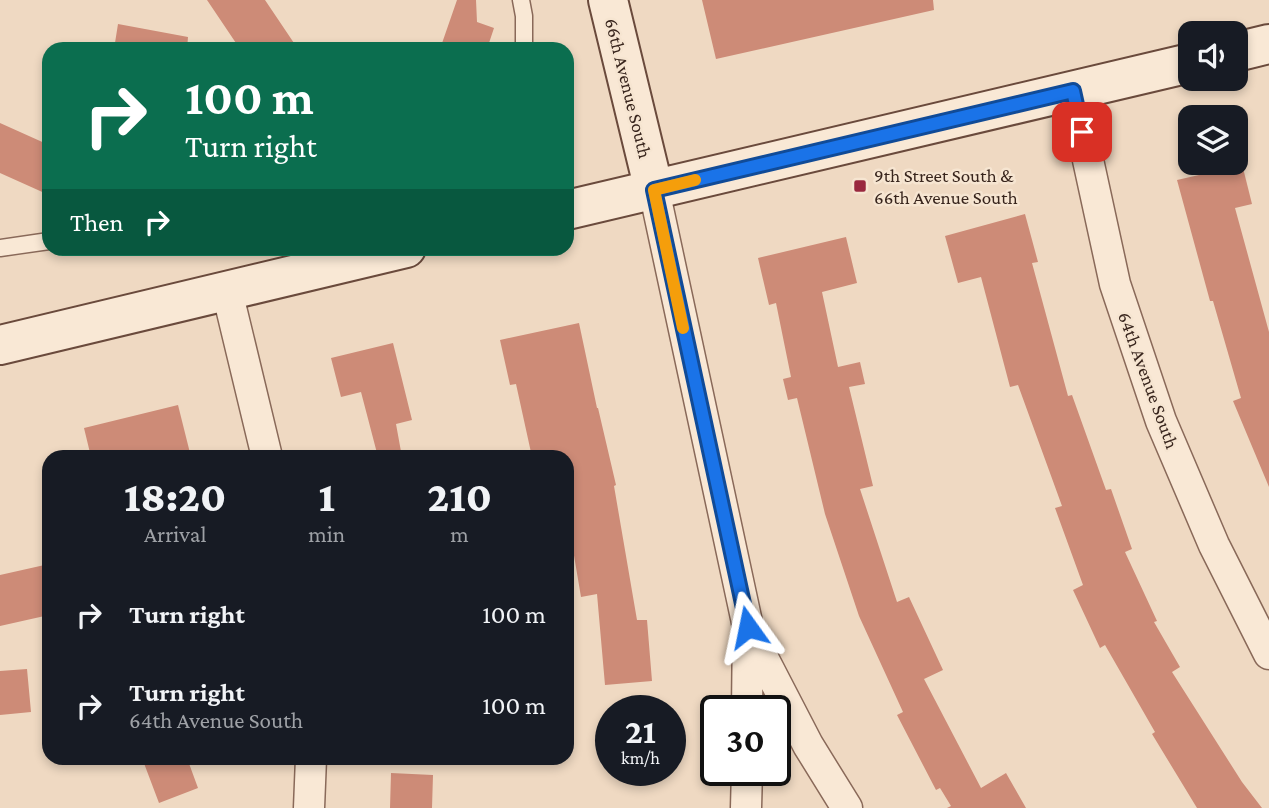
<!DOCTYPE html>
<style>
:root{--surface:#171b24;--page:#242831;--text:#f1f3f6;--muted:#9ea1a6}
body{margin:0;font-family:"Crimson Pro",serif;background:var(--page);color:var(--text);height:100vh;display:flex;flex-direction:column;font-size:26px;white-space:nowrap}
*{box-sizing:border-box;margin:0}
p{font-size:23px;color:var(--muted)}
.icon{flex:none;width:38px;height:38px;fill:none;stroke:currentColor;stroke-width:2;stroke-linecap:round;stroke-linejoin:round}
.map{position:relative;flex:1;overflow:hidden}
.drawer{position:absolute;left:42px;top:450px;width:532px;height:315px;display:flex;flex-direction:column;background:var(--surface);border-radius:21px;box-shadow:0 4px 10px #0003}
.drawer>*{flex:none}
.top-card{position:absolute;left:42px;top:42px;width:532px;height:214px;border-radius:21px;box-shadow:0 4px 10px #0003;background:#0b6e4f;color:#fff;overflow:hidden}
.controls{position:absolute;left:1178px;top:21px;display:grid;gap:14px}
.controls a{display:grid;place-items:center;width:70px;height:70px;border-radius:14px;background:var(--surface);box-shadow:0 4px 10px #0003;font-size:35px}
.speed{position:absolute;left:595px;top:695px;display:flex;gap:14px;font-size:35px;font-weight:700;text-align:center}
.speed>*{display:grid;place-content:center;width:91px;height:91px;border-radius:50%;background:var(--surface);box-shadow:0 4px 10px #0003;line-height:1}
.speed small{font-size:18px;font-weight:400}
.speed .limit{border:4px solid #111;border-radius:10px;background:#fff;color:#111}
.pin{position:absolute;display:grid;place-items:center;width:60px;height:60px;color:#fff;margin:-30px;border-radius:14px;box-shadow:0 4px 10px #0006}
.me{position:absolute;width:77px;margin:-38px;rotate:348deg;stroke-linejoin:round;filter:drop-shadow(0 0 5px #0008)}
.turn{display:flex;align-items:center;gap:24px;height:147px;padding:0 28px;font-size:32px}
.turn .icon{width:91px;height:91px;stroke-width:2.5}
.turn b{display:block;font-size:49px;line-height:60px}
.then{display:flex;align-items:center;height:66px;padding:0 28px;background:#0003;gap:14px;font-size:26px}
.eta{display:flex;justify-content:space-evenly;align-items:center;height:119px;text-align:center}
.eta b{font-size:42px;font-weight:800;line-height:49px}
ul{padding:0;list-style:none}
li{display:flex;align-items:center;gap:21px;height:91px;padding:0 28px}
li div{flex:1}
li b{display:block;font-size:26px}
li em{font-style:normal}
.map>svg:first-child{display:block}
.building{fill:#cd8b77}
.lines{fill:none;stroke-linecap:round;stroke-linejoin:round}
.lane-casing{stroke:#896959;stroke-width:19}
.street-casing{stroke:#896959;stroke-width:33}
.secondary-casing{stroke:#6a4a3c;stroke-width:42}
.lane{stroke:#f9e8d5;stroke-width:16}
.street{stroke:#f9e8d5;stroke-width:30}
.secondary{stroke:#f9e8d5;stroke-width:38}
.route-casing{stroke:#114b97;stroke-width:18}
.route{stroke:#1a73e8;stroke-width:12}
.slow{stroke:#f59e0b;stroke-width:12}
.poi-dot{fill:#99283e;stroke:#f6e5d1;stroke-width:2.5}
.labels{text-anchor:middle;stroke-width:5;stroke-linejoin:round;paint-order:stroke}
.street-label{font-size:19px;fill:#38251d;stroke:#f6e5d1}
.poi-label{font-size:19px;fill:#38251d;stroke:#f6e5d1;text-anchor:start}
</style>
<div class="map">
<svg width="1269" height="808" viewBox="0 0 1269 808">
<rect width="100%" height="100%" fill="#efd9c2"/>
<path class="building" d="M 207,0 L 265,0 L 298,49 L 240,49 Z
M 457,0 L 476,0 L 477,22 L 494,28 L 487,49 L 440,49 Z
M 702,0 L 933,0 L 934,10 L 716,59 Z
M 118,24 L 188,37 L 187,49 L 114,49 Z
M 0,123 L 49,145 L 49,195 L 0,173 Z
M 1196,163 L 1219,163 L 1221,170 L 1242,164 L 1252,204 L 1235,208 L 1269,332 L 1269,487 L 1233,401 L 1241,398 L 1213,301 L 1210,301 L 1177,180 L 1199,175 Z
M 1025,214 L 1038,262 L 1032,263 L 1068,396 L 1072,395 L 1106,490 L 1111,489 L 1132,549 L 1125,552 L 1157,621 L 1154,622 L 1180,667 L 1172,672 L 1242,782 L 1262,808 L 1197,808 L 1152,734 L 1155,732 L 1105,645 L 1100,648 L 1073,590 L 1083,585 L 1055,508 L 1062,506 L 1018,385 L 1010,387 L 981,277 L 958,283 L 945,236 Z
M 846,237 L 857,283 L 822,292 L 838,367 L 860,362 L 865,384 L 849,387 L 873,486 L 860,489 L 897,602 L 909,597 L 943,670 L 924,679 L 981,788 L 1006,773 L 1026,808 L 947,808 L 951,806 L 940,788 L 936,790 L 897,715 L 903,712 L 859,616 L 825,514 L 797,398 L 788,400 L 783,379 L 791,377 L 776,303 L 769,305 L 758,258 Z
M 579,323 L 597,408 L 598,408 L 616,485 L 614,486 L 637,620 L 647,620 L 652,681 L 605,685 L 597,594 L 581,597 L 567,514 L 567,457 L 532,457 L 516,384 L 510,385 L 500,340 Z
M 393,343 L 412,420 L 396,424 L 402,457 L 378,457 L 361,392 L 341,397 L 331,358 Z
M 178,405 L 191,457 L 91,457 L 84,428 Z
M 49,564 L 49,615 L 0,626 L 0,575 Z
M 27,669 L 31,712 L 0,715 L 0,671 Z
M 142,758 L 187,758 L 198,788 L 159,803 Z
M 391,773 L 433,775 L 432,808 L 390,808 Z"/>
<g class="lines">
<defs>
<path id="lane" d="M 521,0 L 524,16 L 524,49
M 0,248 L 49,241"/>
<path id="street" d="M 1073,91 L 1115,284 L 1161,421 L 1214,545 L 1269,654
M 654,190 L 748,627 L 747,710
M 227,291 L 267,457
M 749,631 L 808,745 L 847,808
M 309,808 L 311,758
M 746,808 L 747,770"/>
<path id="secondary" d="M 608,0 L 654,190
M 1236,52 L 1269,44
M 567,210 L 1190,63
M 0,345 L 406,248"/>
</defs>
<use href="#lane" class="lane-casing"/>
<use href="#street" class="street-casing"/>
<use href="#secondary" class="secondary-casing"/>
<use href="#lane" class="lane"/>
<use href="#street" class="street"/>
<use href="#secondary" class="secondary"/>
</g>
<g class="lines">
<defs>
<path id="route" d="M 748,627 L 654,190 L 1073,91 L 1082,132"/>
</defs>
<use href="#route" class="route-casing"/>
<use href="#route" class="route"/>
<path class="slow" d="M 683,328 L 654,190 L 695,180"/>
</g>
<rect class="poi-dot" x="853" y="179" width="14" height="14" rx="3.5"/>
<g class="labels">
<g class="street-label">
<text transform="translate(629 88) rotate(76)" y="7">66th Avenue South</text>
<text transform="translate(1149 380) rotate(70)" y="7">64th Avenue South</text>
</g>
<g class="poi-label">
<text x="874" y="182">9th Street South &amp;<tspan x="874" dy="22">66th Avenue South</tspan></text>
</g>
</g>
</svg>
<div class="controls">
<a><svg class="icon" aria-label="sound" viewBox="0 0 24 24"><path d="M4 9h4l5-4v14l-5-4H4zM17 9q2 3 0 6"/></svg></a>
<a><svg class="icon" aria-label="layers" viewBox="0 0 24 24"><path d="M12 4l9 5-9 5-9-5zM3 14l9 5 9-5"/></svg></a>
</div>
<div class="speed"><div>21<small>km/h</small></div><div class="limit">30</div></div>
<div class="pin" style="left:1082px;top:132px;background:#d93025"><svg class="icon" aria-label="arrive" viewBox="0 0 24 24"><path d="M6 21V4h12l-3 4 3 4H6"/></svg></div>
<svg class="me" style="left:748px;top:627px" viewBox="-20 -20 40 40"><path d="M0-17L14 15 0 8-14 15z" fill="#1a73e8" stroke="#fff" stroke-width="4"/></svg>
<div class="top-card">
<div class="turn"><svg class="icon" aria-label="right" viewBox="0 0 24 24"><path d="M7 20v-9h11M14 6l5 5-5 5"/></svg><div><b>100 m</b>Turn right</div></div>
<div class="then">Then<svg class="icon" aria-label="right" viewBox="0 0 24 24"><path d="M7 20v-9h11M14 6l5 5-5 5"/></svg></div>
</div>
<section class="drawer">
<div class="eta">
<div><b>18:20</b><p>Arrival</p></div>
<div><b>1</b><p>min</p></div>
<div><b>210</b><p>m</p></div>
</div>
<ul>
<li><svg class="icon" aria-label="right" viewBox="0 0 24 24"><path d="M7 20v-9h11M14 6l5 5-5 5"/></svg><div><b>Turn right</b></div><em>100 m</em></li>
<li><svg class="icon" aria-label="right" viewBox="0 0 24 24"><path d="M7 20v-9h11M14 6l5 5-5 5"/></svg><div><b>Turn right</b><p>64th Avenue South</p></div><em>100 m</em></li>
</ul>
</section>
</div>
